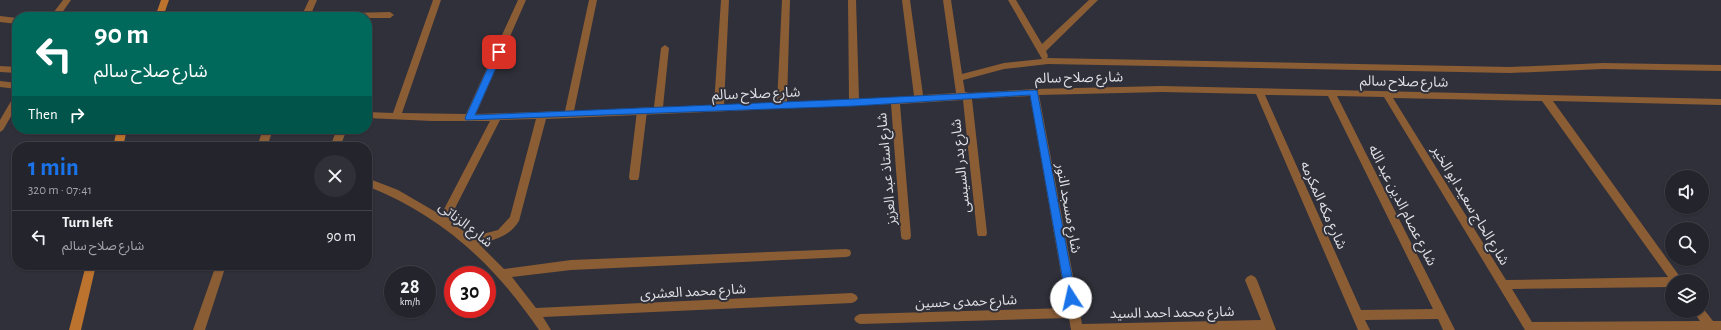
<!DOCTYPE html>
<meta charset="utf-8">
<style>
:root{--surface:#24242c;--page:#303038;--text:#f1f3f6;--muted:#a3a4a9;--line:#414148;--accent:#1a73e8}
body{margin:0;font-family:"Alegreya Sans","Noto Sans Arabic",sans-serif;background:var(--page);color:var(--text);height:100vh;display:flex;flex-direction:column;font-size:15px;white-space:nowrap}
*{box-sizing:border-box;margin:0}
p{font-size:13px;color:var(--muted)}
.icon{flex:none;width:22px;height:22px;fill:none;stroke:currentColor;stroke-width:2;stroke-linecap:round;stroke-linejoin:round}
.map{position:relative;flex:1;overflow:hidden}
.panel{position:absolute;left:12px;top:142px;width:360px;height:128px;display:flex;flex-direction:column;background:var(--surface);border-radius:16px;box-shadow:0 1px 3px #0004,0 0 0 1px var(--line)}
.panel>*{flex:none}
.guide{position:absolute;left:12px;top:12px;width:360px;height:122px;border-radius:16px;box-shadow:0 1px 3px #0004,0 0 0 1px var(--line);background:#00695c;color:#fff;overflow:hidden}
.fabs{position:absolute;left:1665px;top:170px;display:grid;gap:8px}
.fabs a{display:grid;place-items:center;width:44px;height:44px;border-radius:50%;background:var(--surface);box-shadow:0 1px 3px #0004,0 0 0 1px var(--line);font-size:20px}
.speed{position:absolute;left:384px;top:266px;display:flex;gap:8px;font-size:20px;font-weight:700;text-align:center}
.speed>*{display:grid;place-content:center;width:52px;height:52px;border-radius:50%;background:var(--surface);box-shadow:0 1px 3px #0004,0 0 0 1px var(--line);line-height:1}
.speed small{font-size:10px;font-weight:400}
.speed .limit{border:6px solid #d22;background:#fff;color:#111}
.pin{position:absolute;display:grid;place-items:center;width:34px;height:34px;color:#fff;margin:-17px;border-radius:8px;box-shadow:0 2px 6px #0006}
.me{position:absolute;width:44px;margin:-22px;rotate:350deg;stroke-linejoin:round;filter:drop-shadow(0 0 3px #0008)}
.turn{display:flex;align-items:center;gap:14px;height:84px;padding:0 16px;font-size:18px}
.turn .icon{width:52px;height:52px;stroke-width:2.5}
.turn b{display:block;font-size:28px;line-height:34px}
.then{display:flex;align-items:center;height:38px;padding:0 16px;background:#0003;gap:8px;font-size:15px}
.round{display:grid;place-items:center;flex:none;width:42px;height:42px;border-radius:21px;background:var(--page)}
.overview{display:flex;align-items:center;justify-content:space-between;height:68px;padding:0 16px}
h1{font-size:24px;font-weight:700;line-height:30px;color:var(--accent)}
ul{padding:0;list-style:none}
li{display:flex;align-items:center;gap:12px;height:52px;padding:0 16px;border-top:1px solid var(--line)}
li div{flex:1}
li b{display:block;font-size:15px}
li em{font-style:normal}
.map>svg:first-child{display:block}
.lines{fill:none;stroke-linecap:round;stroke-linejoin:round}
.service{fill:#8a5d35;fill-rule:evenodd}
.minor{fill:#8a5d35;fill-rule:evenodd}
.secondary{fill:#bb732e;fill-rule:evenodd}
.route{fill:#1a73e8;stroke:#114b97}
.labels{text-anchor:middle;stroke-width:4;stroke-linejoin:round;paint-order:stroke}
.street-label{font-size:14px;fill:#dfdfe6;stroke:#30303a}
</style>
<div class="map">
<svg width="1721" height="330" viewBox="0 0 1721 330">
<rect width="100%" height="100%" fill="#30303a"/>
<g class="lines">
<path class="service" d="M 642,108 L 647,111 L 639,177 L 638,180 L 630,180 L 629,177 L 637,111 Z"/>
<path class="minor" d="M 63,0 L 71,0 L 59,17 L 50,17 Z
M 309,0 L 317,0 L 311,14 L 390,12 L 394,15 L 390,18 L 367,18 L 367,17 L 301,17 Z
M 433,0 L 441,0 L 402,113 L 466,114 L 518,0 L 526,0 L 476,114 L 565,111 L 589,0 L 597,0 L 574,111 L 654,107 L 661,48 L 665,45 L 669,48 L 663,107 L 714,105 L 721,0 L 729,0 L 724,105 L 777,103 L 782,0 L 790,0 L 787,102 L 849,100 L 848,0 L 856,0 L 859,99 L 914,96 L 902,0 L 910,0 L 923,95 L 956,93 L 943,0 L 951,0 L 962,74 L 1004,63 L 1042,59 L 1008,0 L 1016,0 L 1042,44 L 1089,0 L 1098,0 L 1046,51 L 1048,56 L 1047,58 L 1510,67 L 1603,63 L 1721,65 L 1721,71 L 1603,69 L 1510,73 L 1048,64 L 1004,69 L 963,80 L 965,92 L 970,93 L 1034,89 L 1162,86 L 1721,99 L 1721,105 L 1553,101 L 1683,281 L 1672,281 L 1672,287 L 1512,289 L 1532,322 L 1700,321 L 1693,311 L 1702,311 L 1702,307 L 1713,321 L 1721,321 L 1721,330 L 1525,330 L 1384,97 L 1337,96 L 1455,330 L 1443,330 L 1438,319 L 1365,320 L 1370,330 L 1358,330 L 1256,94 L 1162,92 L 1039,95 L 1082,324 L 1261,320 L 1245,280 L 1247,277 L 1251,275 L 1255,277 L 1257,280 L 1276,330 L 1071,330 L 1069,318 L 860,324 L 856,322 L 854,319 L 856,316 L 860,314 L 1067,308 L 1030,96 L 972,99 L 987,233 L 986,236 L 978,236 L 977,233 L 963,100 L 900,104 L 911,236 L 910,239 L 906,240 L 902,239 L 901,236 L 891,104 L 546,119 L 519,221 C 510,236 495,240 479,244 L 504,269 L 571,260 L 846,249 L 850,250 L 851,253 L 850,256 L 846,257 L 571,270 L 512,277 L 536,308 L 852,293 L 856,295 L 858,298 L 856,301 L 852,303 L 543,317 L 551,330 L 539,330 C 494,264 442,216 367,186 L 367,178 L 398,190 L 441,215 L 490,121 L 432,121 L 367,118 L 367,112 L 393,113 ZM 1265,95 L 1328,96 L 1433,309 L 1361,310 ZM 1393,98 L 1542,101 L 1668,277 L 1506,280 ZM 536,119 L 510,217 L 498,230 L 471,237 L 449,220 L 500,120 Z
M 0,16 L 17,18 L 17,24 L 0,22 Z
M 0,66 L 17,67 L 17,73 L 0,72 Z
M 0,81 L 17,83 L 17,89 L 0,87 Z
M 17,95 L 17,106 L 3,130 L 0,132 L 0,120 L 14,96 Z
M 263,129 L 273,129 L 267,147 L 257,147 Z
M 337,129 L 347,129 L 340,147 L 330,147 Z
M 216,265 L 226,265 L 205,330 L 193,330 Z"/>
<path class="secondary" d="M 161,0 L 169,0 L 163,17 L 155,17 Z
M 117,129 L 127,129 L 123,147 L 113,147 Z
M 86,265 L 96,265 L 81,330 L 69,330 Z"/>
</g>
<path class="route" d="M 496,50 L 501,50 L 503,52 L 475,115 L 854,99 L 1037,90 L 1076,298 L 1071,303 L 1066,298 L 1030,95 L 854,106 L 466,120 L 465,118 Z"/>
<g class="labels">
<g class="street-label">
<text transform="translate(1079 77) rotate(-1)" y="5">شارع صلاح سالم</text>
<text transform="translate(1404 81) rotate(1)" y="5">شارع صلاح سالم</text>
<text transform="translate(756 93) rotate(-2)" y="5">شارع صلاح سالم</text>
<text transform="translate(960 166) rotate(-96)" y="5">شارع بدر السيسى</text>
<text transform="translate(886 169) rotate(-95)" y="5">شارع استاذ عبد العزيز</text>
<text transform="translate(1324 205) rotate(66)" y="5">شارع مكه المكرمه</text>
<text transform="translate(1403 205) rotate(63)" y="5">شارع عصام الدين عبد الله</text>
<text transform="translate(1471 205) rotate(59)" y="5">شارع الحاج سعيد ابو الخير</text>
<text transform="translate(1069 208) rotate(80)" y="5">شارع مسجد النور</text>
<text transform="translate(466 224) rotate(38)" y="5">شارع الزناتى</text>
<text transform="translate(693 291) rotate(-3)" y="5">شارع محمد العشرى</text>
<text transform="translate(966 301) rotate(-2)" y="5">شارع حمدى حسين</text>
<text transform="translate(1172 312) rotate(-1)" y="5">شارع محمد احمد السيد</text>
</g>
</g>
</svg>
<div class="fabs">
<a><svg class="icon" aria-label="sound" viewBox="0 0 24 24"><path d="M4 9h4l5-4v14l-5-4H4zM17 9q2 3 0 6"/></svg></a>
<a><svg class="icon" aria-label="search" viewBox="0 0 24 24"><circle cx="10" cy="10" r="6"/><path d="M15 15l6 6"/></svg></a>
<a><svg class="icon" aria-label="layers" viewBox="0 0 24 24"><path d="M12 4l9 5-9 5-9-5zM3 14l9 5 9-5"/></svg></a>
</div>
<div class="speed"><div>28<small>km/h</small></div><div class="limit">30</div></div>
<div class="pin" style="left:499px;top:52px;background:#d93025"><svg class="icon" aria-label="arrive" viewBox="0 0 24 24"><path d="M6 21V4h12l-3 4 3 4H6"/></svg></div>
<svg class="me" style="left:1071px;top:298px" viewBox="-20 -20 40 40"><circle r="19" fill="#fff"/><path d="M0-13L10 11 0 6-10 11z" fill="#1a73e8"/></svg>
<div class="guide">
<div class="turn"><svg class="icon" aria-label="left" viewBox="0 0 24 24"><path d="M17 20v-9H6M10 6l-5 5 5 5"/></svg><div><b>90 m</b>شارع صلاح سالم</div></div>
<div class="then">Then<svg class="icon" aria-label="right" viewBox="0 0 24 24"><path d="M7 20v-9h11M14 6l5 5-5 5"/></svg></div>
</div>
<section class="panel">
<div class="overview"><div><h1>1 min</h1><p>320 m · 07:41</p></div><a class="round"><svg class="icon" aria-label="close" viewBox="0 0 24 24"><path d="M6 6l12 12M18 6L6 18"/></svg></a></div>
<ul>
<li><svg class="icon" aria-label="left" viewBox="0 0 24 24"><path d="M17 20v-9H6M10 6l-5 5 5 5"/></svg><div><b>Turn left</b><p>شارع صلاح سالم</p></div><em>90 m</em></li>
</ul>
</section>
</div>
